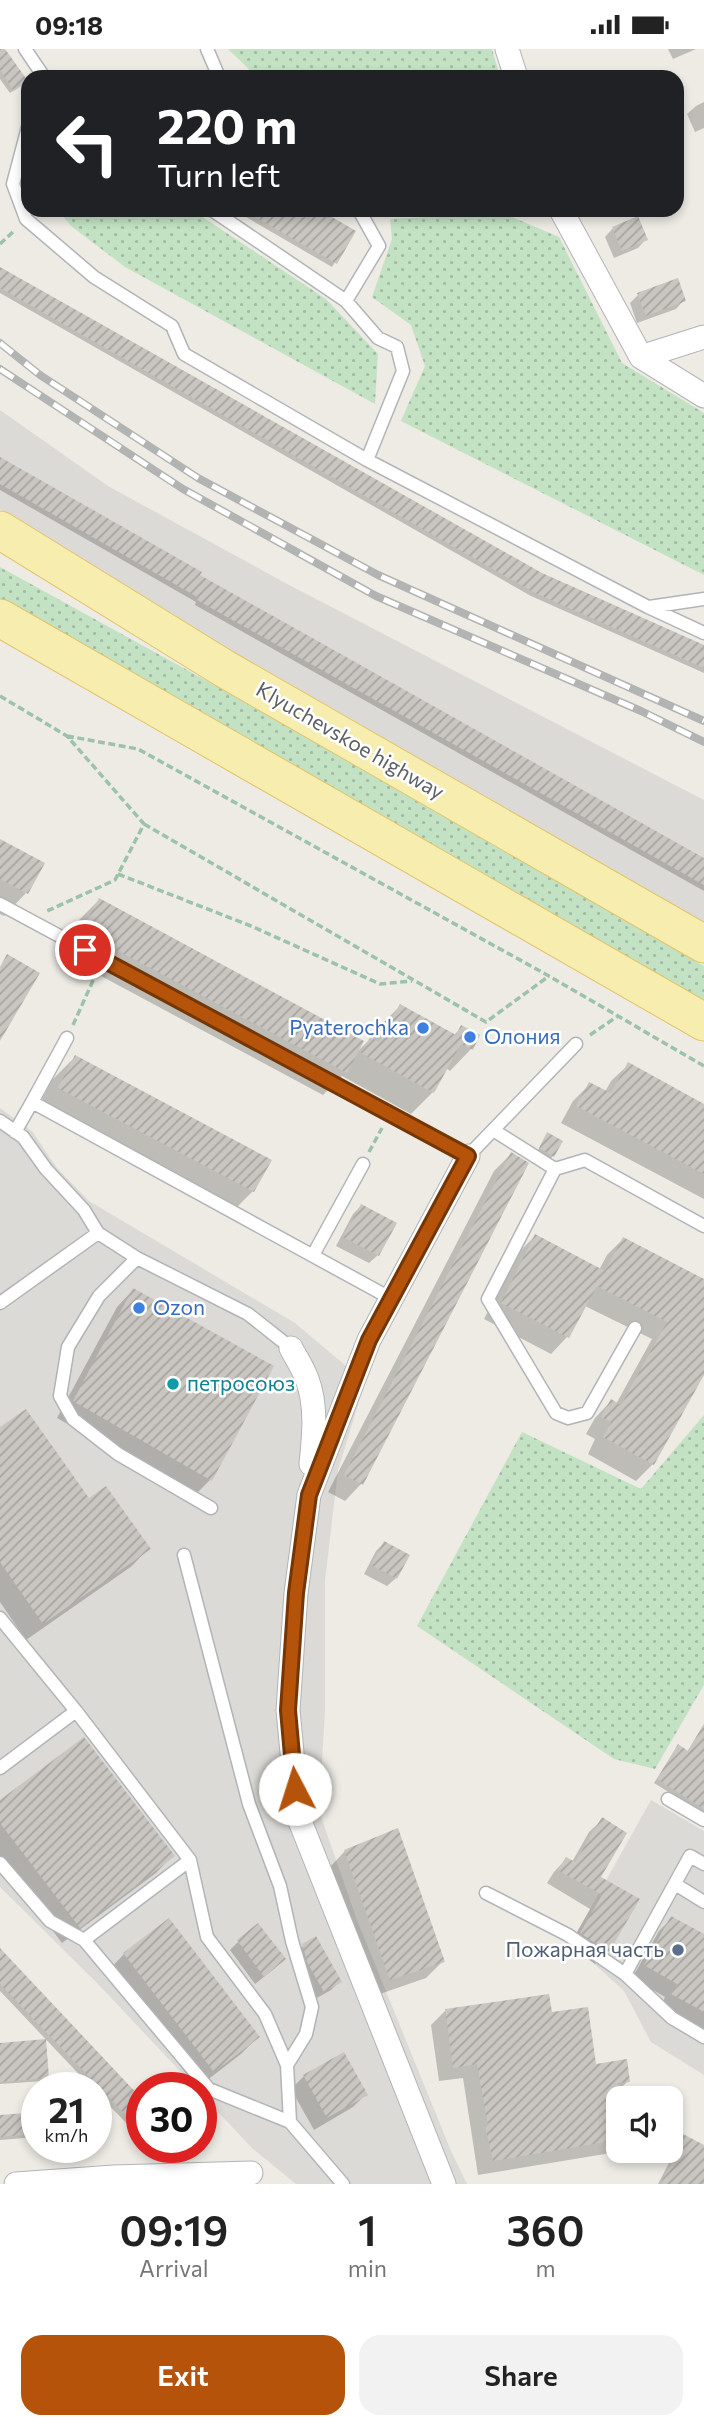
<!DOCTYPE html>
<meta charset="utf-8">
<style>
:root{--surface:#fff;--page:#f2f2f2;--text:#222;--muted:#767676;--accent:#b45309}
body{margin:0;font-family:Commissioner,sans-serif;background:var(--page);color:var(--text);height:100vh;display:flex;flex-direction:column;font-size:26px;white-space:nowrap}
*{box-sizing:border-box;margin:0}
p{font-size:23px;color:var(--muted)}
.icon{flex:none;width:38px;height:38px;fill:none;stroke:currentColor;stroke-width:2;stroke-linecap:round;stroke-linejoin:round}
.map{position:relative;height:2135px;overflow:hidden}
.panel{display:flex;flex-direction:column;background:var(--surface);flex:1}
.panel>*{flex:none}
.guide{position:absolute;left:21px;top:21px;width:663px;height:147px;border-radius:21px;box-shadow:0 4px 10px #0003;background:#202124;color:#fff;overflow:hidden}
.controls{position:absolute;left:606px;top:2037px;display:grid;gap:14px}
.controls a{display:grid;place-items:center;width:77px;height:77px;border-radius:14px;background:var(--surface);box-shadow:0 4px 10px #0003;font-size:35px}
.speed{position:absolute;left:21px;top:2023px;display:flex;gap:14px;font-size:35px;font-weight:700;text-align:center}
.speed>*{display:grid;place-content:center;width:91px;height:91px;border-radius:50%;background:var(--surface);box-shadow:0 4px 10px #0003;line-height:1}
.speed small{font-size:18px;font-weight:400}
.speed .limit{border:10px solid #d22;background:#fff;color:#111}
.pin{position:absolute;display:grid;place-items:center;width:60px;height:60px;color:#fff;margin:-30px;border:4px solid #fff;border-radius:50%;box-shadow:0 2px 7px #0007}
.me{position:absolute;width:77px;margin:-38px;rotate:355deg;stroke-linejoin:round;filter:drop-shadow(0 0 5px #0008)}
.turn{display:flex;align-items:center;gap:24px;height:147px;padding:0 21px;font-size:32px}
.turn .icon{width:91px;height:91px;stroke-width:2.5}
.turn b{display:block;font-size:49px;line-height:60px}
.eta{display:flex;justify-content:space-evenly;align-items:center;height:119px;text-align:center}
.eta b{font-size:42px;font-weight:600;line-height:49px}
.button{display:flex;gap:14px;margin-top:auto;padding:14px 21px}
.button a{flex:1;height:80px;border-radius:21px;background:var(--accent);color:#fff;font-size:28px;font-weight:600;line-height:80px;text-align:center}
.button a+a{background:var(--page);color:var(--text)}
.status{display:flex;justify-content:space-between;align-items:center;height:49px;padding:0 35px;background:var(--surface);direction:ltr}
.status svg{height:19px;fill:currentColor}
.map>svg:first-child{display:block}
.industrial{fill:#dcdad6}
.green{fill:url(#green-dots)}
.shadow{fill:#0003}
.building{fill:url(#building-hatch)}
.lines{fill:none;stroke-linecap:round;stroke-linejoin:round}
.lane-casing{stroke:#b1b4b8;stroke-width:15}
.street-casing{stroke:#b1b4b8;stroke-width:25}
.primary-casing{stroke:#e3c467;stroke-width:39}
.path{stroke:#9cc3a9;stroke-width:3.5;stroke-dasharray:7 3.5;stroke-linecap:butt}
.lane{stroke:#fff;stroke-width:12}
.street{stroke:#fff;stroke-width:23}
.primary{stroke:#f7edaf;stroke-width:37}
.rail-casing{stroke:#b2b3b3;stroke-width:8}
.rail{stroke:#fff;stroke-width:5;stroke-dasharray:16;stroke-linecap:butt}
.route-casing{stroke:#753606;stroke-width:18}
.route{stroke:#b45309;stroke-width:12}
.shop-dot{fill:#3f7fe0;stroke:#fff;stroke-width:2.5}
.culture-dot{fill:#0f9aa8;stroke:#fff;stroke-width:2.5}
.service-dot{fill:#5c6f8a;stroke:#fff;stroke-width:2.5}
.labels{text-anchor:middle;stroke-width:5;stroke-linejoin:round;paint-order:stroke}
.street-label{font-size:21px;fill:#5c5f63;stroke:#fff}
.shop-label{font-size:21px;fill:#366cbe;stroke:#fff;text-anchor:start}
.culture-label{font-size:21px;fill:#0d838f;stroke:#fff;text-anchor:start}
.service-label{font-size:21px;fill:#4e5e75;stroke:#fff;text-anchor:end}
</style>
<div class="status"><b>09:18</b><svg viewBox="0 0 49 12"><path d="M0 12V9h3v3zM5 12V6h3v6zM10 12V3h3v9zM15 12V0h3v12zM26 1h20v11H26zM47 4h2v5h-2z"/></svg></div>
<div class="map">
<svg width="704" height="2135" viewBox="0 0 704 2135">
<defs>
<pattern id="green-dots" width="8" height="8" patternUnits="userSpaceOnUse" patternTransform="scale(1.75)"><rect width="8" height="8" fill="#c3e2c4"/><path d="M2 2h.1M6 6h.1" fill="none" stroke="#a2baa3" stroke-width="1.8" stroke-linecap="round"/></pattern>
<pattern id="building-hatch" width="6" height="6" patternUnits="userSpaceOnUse" patternTransform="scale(1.75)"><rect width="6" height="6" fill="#c9c6c1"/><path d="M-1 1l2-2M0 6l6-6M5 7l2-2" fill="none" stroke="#a6a4a0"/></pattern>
</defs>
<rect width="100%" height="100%" fill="#edebe4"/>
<path class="industrial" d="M 0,361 L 108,437 L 291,537 L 704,751 L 704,873 L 237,610 L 0,460 Z
M 0,1059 L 32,1082 L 57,1119 L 89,1152 L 295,1274 L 365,1333 L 338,1421 L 325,1532 L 325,1662 L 319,1762 L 357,1871 L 451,2102 L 467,2135 L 296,2135 L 252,2099 L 201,2045 L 201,2039 L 196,2039 L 97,1934 L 0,1838 Z
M 651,1751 L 704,1782 L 704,2026 L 651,1993 L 624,1942 L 571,1894 Z"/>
<path class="green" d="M 228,0 L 492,0 L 500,28 L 257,28 Z
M 58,161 L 192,161 L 326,250 L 378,305 L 375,355 L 125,218 L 71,177 Z
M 503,164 L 559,188 L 622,314 L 704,364 L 704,526 L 401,372 L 425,317 L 411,276 L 372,248 L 392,190 L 390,170 Z
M 0,518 L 209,633 L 704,917 L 704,956 L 0,552 Z
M 704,1366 L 704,1636 L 655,1720 L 614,1710 L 417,1577 L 522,1383 L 641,1440 Z"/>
<path class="shadow" d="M 0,0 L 3,0 L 22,36 L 10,44 L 0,30 Z
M 668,0 L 696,0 L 673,10 Z
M 704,53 L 704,79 L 695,83 L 687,65 L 696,57 Z
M 234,161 L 317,161 L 354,183 L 332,218 Z
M 613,179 L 646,190 L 638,199 L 614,209 L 605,188 Z
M 0,220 L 541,525 L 704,598 L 704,624 L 531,547 L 0,244 Z
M 638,246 L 684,251 L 676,260 L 637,274 L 630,254 Z
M 0,410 L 198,527 L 704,811 L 704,842 L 195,556 L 196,553 L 0,441 Z
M 0,792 L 26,844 L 4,867 L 0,865 Z
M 99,851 L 358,1002 L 370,990 L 372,991 L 378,979 L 400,957 L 454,986 L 462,978 L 471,1000 L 450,1022 L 446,1019 L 433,1043 L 411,1065 L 342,1027 L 323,1046 L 60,905 L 76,874 Z
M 75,1008 L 253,1142 L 230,1165 L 36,1062 L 52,1031 Z
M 628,1016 L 704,1057 L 704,1150 L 561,1074 L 573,1052 L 590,1035 L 605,1043 L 611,1032 Z
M 548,1086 L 553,1107 L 549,1111 L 536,1104 Z
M 511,1105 L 361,1435 L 345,1452 L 328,1443 L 494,1122 Z
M 361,1157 L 378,1206 L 369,1214 L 336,1197 L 353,1165 Z
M 535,1187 L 599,1221 L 607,1206 L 623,1190 L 704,1232 L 704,1322 L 653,1415 L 636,1432 L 588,1405 L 595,1390 L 586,1385 L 595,1369 L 611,1352 L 616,1355 L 652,1290 L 585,1257 L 567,1288 L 551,1305 L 484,1270 L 518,1204 Z
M 133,1241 L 210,1431 L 194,1447 L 57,1369 L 117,1258 Z
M 0,1380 L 148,1500 L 132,1517 L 26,1591 L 0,1553 Z
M 384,1494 L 396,1529 L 387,1537 L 364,1525 L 376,1502 Z
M 704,1675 L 704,1765 L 654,1734 L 675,1701 L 687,1703 Z
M 0,1754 L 172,1807 L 156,1824 L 62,1894 L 0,1812 Z
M 602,1771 L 599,1828 L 637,1850 L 607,1902 L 595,1915 L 569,1897 L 590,1860 L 547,1834 L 554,1823 L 566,1810 L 572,1813 L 589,1783 Z
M 345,1802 L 443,1912 L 426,1929 L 374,1947 L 329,1819 Z
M 672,1869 L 704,1887 L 704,1983 L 660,1958 L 665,1948 L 632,1929 L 659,1882 Z
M 238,1893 L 275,1919 L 255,1935 L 230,1901 Z
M 303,1897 L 340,1932 L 331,1941 L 315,1950 L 295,1905 Z
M 0,1902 L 142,2082 L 137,2085 L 96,2043 L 96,2039 L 92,2039 L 0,1942 Z
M 124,1905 L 258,1988 L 241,2005 L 197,2039 L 108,1922 Z
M 446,1961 L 550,1965 L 594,2017 L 628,2032 L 616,2044 L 618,2097 L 611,2104 L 478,2126 L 463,2029 L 439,2032 L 431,1976 Z
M 0,1996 L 47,2028 L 44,2032 L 0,2035 Z
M 304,2027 L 366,2045 L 353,2058 L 314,2081 L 291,2040 Z
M 37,2064 L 37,2088 L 0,2091 L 0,2067 Z
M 683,2087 L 704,2098 L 704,2128 L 700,2135 L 658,2135 L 669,2114 L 665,2112 L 675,2095 Z"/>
<path class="building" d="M 0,0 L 5,0 L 28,32 L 14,42 L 0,21 Z
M 243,161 L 320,161 L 356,182 L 337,215 Z
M 638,167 L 648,191 L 622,202 L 612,178 Z
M 0,218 L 542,524 L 704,596 L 704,619 L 535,544 L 0,239 Z
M 678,229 L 686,252 L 646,267 L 637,244 Z
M 0,408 L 202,523 L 200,526 L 704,809 L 704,836 L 197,551 L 199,549 L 0,435 Z
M 0,790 L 45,814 L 28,845 L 0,830 Z
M 99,849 L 364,992 L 347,1024 L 81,882 Z
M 7,905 L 40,924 L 0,992 L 0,918 Z
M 400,955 L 456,986 L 461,976 L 480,986 L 473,1001 L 461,995 L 434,1044 L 361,1004 L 370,988 L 379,993 Z
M 75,1006 L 272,1111 L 254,1143 L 58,1039 Z
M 628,1013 L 704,1055 L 704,1125 L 576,1057 L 589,1033 L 611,1044 Z
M 547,1083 L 563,1092 L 554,1108 L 539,1099 Z
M 511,1103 L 529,1114 L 363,1436 L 344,1426 Z
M 361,1155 L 397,1174 L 379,1207 L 343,1188 Z
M 535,1185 L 605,1222 L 623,1188 L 704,1230 L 704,1326 L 654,1416 L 603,1388 L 611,1373 L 601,1368 L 611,1350 L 621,1356 L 667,1273 L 597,1237 L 569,1289 L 501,1254 Z
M 133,1239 L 274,1317 L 212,1432 L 73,1352 Z
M 26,1360 L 89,1449 L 106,1437 L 151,1500 L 43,1575 L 0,1513 L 0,1378 Z
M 384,1492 L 410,1506 L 397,1530 L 371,1516 Z
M 704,1675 L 704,1760 L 657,1730 L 678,1695 L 688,1702 Z
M 84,1688 L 175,1807 L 80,1879 L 0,1774 L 0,1751 Z
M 602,1768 L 627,1784 L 601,1828 L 640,1850 L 609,1903 L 580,1884 L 602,1846 L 558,1821 L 566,1808 L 575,1813 Z
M 398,1779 L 445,1913 L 390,1931 L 344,1801 Z
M 671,1867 L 704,1885 L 704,1963 L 671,1945 L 677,1935 L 644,1916 Z
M 169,1869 L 260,1988 L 214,2023 L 123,1904 Z
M 258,1874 L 286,1910 L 264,1928 L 237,1891 Z
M 316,1887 L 342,1933 L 324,1943 L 308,1915 L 302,1895 Z
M 0,1899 L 142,2050 L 142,2083 L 0,1935 Z
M 549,1945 L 552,1963 L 588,1958 L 596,2015 L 627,2010 L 630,2033 L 618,2034 L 618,2091 L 493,2112 L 485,2077 L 488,2077 L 477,2015 L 453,2019 L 445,1960 Z
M 46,1990 L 49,2029 L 0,2033 L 0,1994 Z
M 344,2003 L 368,2046 L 327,2069 L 303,2026 Z
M 37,2063 L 37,2085 L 0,2088 L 0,2066 Z
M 683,2085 L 704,2096 L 704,2135 L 660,2135 L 676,2105 L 672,2103 Z"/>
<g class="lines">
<defs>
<path id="lane" d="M 25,0 L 44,28
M 207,0 L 219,28
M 28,78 L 13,135 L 26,170 L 94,228 L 172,277 L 184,305 L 367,411 L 648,558 L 704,584
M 212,161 L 346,252 L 378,289 L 397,298 L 403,322 L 367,411
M 346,252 L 379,197 L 359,161
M 649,558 L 704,550
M 0,855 L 468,1107 L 576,995
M 32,1053 L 67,989
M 0,1072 L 23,1088 L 46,1120 L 84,1161 L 98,1184 L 137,1209 L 248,1265 L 291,1299
M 493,1081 L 555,1120
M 15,1083 L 32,1053 L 390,1249
M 313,1206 L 363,1115
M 137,1209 L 99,1247 L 68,1298 L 60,1347 L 73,1370 L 118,1405 L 211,1459
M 0,1254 L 98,1184
M 635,1279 L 587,1364 L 568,1369 L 556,1364 L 488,1250 L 555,1120 L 585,1111 L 704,1177
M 184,1506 L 249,1755 L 280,1837 L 292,1892 L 312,1958 L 306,1985 L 287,2016
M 0,1569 L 76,1662 L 190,1811 L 207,1888 L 265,1965 L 287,2016 L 290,2073
M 0,1719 L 76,1662
M 668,1750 L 704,1771
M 0,1814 L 50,1872 L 84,1891 L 209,2040 L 290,2073 L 343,2135
M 675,1835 L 704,1853
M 486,1844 L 568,1886 L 625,1925 L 672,1969 L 704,1988
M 84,1891 L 190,1811
M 625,1925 L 690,1807 L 704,1815"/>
<path id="street" d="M 507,0 L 516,28
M 561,161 L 641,308 L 704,347
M 641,308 L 704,288
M 291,1299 C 296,1309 303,1319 307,1330 C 317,1356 314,1387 311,1415
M 16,2135 L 114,2128 L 251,2124
M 444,2135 L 298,1767 L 288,1661 L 296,1544 L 309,1446 L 369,1291 L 468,1107"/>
<path id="primary" d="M 0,481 L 225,620 L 704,895
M 0,569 L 704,973"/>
</defs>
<use href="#lane" class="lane-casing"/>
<use href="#street" class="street-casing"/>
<use href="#primary" class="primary-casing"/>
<path class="path" d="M 0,195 L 14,182
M 0,647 L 67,687 L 144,775 L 115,831 L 45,863
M 67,687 L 138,700 L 549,927 L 704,1017
M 144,775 L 486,973 L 549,927
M 118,825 L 251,877 L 380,935 L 412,932
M 73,976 L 96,925
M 590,986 L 618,967
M 369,1103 L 382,1079"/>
<use href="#lane" class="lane"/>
<use href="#street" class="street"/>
<use href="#primary" class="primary"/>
<defs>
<path id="rail" d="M 0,294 L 40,326 L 198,429 L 378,526 L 704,672
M 0,320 L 183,440 L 376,547 L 641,662 L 704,693"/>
</defs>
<use href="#rail" class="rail-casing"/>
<use href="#rail" class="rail"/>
</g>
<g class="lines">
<defs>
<path id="route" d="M 85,901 L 468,1107 L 369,1291 L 309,1446 L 296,1544 L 288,1661 L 295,1740"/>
</defs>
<use href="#route" class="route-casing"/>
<use href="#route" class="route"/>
</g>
<g class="shop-dot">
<circle cx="423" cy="979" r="7"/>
<circle cx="470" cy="988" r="7"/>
<circle cx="139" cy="1259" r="7"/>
</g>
<circle class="culture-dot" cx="173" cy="1335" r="7"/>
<circle class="service-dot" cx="678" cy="1901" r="7"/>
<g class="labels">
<g class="street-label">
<text transform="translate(350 692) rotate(30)" y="7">Klyuchevskoe highway</text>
</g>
<g class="shop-label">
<text x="409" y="986" text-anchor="end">Pyaterochka</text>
<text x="484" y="995">Олония</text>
<text x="153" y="1266">Ozon</text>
</g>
<g class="culture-label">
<text x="187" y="1342">петросоюз</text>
</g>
<g class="service-label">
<text x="664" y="1908">Пожарная часть</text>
</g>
</g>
</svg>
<div class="controls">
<a><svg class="icon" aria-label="sound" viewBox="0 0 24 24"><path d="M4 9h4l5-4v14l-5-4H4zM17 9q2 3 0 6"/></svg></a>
</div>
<div class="speed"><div>21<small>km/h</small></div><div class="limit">30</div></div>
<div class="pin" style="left:85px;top:901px;background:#d93025"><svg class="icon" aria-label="arrive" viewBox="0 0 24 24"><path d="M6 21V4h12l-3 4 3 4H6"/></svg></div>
<svg class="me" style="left:295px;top:1740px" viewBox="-20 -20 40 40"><circle r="19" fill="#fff"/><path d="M0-13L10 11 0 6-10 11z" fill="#b45309"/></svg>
<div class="guide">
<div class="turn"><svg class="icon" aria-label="left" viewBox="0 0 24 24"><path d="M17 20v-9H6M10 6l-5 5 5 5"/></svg><div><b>220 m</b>Turn left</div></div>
</div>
</div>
<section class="panel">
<div class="eta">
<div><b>09:19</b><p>Arrival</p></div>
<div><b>1</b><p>min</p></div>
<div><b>360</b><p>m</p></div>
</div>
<div class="button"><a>Exit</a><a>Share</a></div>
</section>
